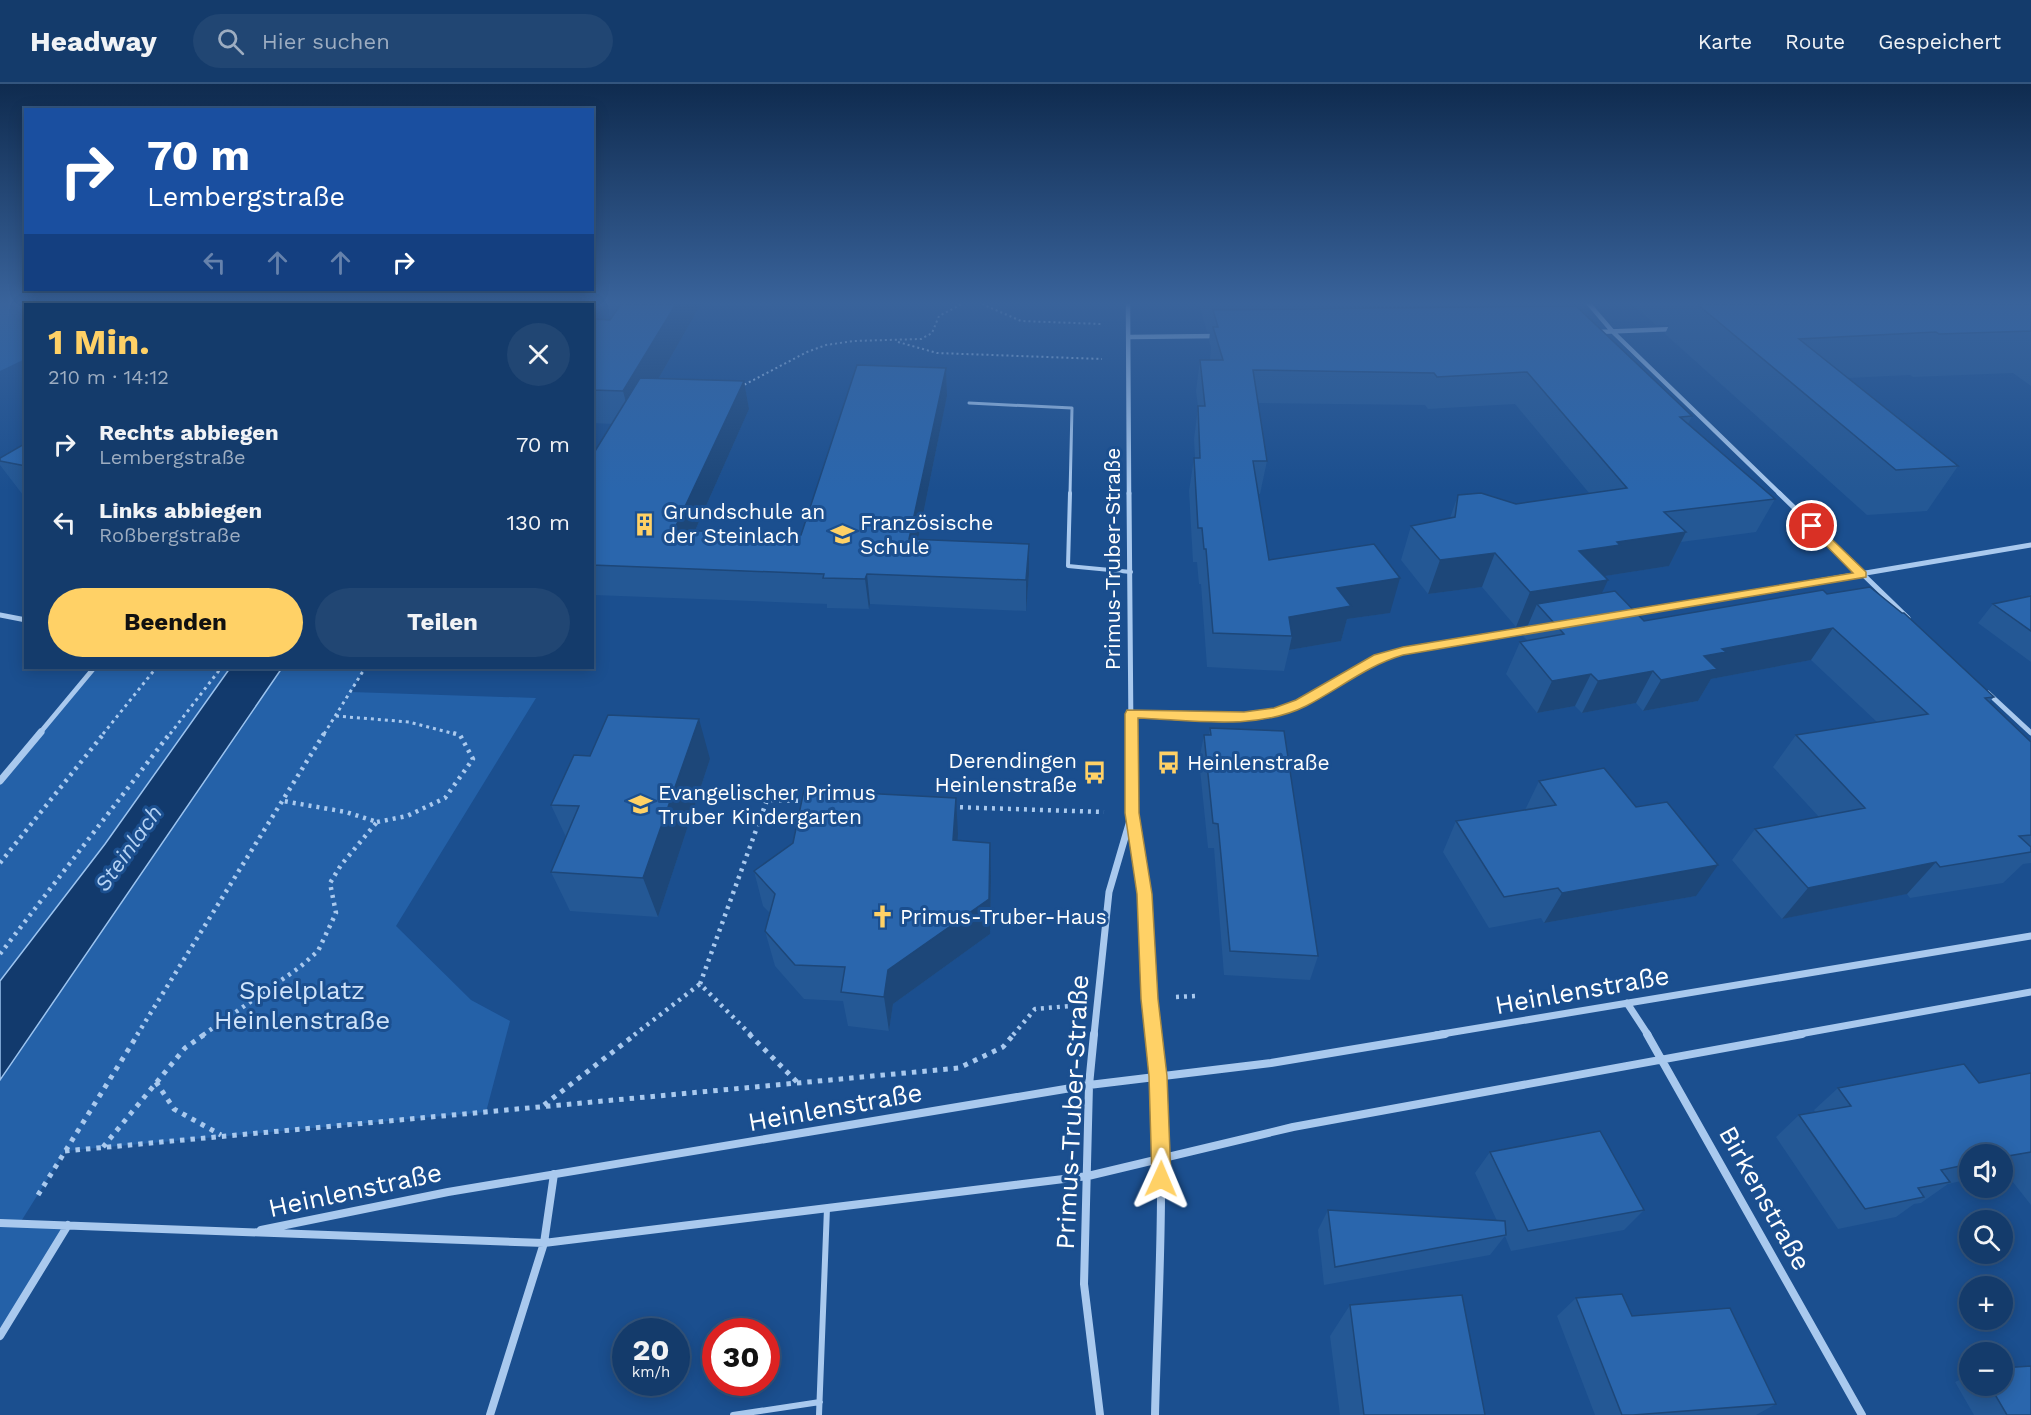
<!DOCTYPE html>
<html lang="de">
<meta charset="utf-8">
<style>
:root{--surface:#143b6b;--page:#214673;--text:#f1f3f6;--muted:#9dadc1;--line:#33557e;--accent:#ffd166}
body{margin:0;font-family:"Work Sans",sans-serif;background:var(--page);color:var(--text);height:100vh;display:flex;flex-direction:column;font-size:22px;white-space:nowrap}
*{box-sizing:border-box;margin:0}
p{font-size:20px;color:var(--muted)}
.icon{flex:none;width:33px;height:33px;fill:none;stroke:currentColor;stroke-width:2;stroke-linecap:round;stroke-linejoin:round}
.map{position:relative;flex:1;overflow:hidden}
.side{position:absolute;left:24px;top:219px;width:570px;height:366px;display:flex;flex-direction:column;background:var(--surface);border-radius:0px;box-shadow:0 3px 15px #0003,0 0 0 2px var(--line)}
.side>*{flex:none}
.top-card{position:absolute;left:24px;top:24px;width:570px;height:183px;border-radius:0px;box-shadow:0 3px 15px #0003,0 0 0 2px var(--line);background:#1a4fa0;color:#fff;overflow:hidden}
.buttons{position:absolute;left:1959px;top:1060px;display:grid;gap:12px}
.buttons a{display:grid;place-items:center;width:54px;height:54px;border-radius:50%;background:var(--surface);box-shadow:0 3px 15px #0003,0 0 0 2px var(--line);font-size:30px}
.speed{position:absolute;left:612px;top:1234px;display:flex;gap:12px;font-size:30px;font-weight:700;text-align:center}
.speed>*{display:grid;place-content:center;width:78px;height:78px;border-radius:50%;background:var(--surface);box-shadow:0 3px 15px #0003,0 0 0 2px var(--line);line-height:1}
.speed small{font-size:15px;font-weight:400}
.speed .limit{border:9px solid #d22;background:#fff;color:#111}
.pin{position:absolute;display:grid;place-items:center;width:51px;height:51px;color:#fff;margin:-26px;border:3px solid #fff;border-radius:50%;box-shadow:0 2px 6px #0007}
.me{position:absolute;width:66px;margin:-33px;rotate:1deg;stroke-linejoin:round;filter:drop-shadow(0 0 4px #0008)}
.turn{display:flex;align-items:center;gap:21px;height:126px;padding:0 24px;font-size:27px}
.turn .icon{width:78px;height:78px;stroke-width:2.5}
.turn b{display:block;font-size:42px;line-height:51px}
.lanes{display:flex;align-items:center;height:57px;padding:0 24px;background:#0003;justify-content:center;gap:30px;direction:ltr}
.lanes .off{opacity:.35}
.round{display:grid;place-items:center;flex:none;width:63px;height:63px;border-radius:32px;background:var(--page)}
.overview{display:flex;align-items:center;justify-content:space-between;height:102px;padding:0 24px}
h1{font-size:36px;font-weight:700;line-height:45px;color:var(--accent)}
.button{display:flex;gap:12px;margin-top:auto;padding:12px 24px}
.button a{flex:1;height:69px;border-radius:36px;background:var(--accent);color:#111;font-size:24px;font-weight:700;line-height:69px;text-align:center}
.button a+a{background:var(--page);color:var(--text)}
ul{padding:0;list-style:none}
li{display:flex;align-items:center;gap:18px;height:78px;padding:0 24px}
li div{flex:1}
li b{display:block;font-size:22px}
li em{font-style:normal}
header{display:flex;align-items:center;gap:36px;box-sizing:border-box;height:84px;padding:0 30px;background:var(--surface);border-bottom:2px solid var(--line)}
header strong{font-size:28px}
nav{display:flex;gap:33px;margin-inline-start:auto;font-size:21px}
.search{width:420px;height:54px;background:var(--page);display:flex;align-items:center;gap:15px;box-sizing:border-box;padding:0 21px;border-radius:33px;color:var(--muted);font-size:22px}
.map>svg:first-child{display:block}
.green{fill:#2461a8}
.water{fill:#123a6d;stroke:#9cc4f0;stroke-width:1.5}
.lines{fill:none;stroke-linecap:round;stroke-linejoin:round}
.path-far3{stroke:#a9c9ee;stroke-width:2;stroke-dasharray:2 3;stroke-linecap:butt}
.path-far2{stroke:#a9c9ee;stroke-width:3;stroke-dasharray:3 4;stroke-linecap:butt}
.path-far1{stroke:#a9c9ee;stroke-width:4.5;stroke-dasharray:3 5;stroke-linecap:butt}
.path{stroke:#a9c9ee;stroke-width:5;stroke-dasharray:4.5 6;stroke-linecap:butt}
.service-far2{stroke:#a9c9ee;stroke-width:3}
.service-far1{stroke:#a9c9ee;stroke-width:4}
.service{stroke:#a9c9ee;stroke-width:6}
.minor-far3{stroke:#a9c9ee;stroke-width:4.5}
.minor-far2{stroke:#a9c9ee;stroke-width:5}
.minor-far1{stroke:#a9c9ee;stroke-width:7}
.minor{stroke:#a9c9ee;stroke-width:8}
.wall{fill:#245895}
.shaded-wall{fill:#1d4779}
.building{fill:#2a66ad;stroke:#1d4779;stroke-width:1.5}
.route{fill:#ffd166;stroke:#a68842;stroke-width:1.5}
.labels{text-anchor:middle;stroke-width:6;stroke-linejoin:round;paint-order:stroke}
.poi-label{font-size:21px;fill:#fff;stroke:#1b4f8f;text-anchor:start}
.street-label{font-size:21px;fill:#fff;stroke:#1b4f8f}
.water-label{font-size:22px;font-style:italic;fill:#b5d3f5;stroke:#1b4f8f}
.near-park-label{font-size:26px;fill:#cfe3fa;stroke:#1b4f8f}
.near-street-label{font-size:26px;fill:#fff;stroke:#1b4f8f}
</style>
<header>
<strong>Headway</strong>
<div class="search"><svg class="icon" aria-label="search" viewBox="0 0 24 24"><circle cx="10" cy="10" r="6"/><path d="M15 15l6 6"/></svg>Hier suchen</div>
<nav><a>Karte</a><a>Route</a><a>Gespeichert</a></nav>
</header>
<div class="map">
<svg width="2031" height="1331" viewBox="0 0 2031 1331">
<rect width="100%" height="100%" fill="#1b4f8f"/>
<path class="green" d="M 0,220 L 221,220 L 26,220 L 25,275 L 0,287 Z
M 94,584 L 365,584 L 351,608 L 536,614 L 396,842 L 471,916 L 510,937 L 486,1028 L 65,1067 L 20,1139 L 68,1141 L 0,1252 L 0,697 Z"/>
<path class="water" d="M 230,584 L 282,584 L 0,996 L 0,897 L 105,760 Z"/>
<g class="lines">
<path class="path-far3" d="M 442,220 L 445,220
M 982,220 L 1021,237 L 1101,240
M 898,258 L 937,269 L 1102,275
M 740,303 L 807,268 L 826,261 L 853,257 L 921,255 L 932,249 L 939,232 L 962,220"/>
<path class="path-far2" d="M 336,632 L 409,638 L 455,650
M 103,650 L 156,584
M 170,650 L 221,584
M 324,650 L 365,584"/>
<path class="path-far1" d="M 952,723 L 1104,728
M 377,738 L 407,732 L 445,714 L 473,675 L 460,651 L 449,648
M 0,779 L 105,648
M 0,870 L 171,648
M 1176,913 L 1195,912
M 137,951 L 325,648
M 203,951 L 300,883 L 318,867 L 336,829 L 330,799 L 341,781 L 377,738 L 346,728 L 283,717
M 634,951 L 700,900
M 751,951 L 700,900 L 767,716 L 804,717
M 1013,951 L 1035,925 L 1070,922"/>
<path class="path" d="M 749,950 L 797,998
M 156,998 L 174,1025 L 221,1051
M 544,1021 L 636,950
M 103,1063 L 185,964 L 205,950
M 65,1067 L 959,984 L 1003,963 L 1014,950
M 38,1111 L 138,950"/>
<path class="service-far2" d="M 969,319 L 1072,324 L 1070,410"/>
<path class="service-far1" d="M 1070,409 L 1068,482 L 1131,488"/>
<path class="service" d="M 733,1331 L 820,1318
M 819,1331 L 827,1124"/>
<path class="minor-far3" d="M 1128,220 L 1129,410
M 1589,220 L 1613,248 L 1780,410
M 1597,248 L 1674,245
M 1130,253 L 1218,252"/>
<path class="minor-far2" d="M 1129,409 L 1131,650
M 1779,409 L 1908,534
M 1630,529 L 2031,461
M 0,531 L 26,536
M 1988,609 L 2031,649
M 1132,629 L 1243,633 L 1276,628 L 1300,619 L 1378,574 L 1403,567 L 1531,546
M 39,650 L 94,584"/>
<path class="minor-far1" d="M 1131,648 L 1132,730 L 1144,810 L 1149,915 L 1153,951
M 0,697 L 41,648
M 1627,919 L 1648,951
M 1094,951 L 1109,808 L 1131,733
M 1436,951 L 2031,852
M 1794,951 L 2031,908"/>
<path class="minor" d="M 1094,950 L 1089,1001 L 1084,1200 L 1100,1331
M 1153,950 C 1168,1076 1158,1204 1155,1331
M 1647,950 L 1862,1331
M 0,1139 L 544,1159 L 1088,1092 L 1293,1043 L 1802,950
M 261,1146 L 448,1108 L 1089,1001 L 1271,979 L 1445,950
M 0,1252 L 68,1141
M 490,1331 L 544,1159 L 554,1090"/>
</g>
<path class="wall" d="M 621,220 L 772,220 L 771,222 L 701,220 L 659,294 L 744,297 L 749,325 L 695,447 L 801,451 L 946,284 L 947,312 L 918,456 L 1029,460 L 1029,490 L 1026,527 L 870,520 L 869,525 L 827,524 L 827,520 L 594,511 L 592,513 L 592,372 L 612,340 L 592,339 L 592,235 L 610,236 Z
M 1199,220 L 1569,220 L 1568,222 L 1692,332 L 1688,340 L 1775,415 L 1756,448 L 1681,458 L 1669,482 L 1605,492 L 1601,509 L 1644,537 L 1827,510 L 1994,613 L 1989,618 L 2031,658 L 2031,779 L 2023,780 L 2003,799 L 1910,814 L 1907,810 L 1782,835 L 1732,776 L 1755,745 L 1819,733 L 1773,683 L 1796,651 L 1877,638 L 1811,576 L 1711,595 L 1698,617 L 1643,627 L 1636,619 L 1582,629 L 1575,622 L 1537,629 L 1506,590 L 1520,558 L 1528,557 L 1523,552 L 1528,541 L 1516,543 L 1482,503 L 1428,510 L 1401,476 L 1411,442 L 1450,434 L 1458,411 L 1516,420 L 1589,409 L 1515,320 L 1428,325 L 1425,321 L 1258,319 L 1267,377 L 1260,410 L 1259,410 L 1269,476 L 1390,529 L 1347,535 L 1341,557 L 1289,566 L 1284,587 L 1207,583 L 1201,500 L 1199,500 L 1197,478 L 1193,478 L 1189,407 L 1194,374 L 1195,374 L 1194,355 L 1198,323 L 1196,307 L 1200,276 L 1210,276 L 1211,263 L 1209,257 L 1210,248 L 1207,248 Z
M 1632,220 L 2031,220 L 2031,302 L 2013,289 L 1913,293 L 1910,291 L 1848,294 L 1958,382 L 1927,427 L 1867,431 L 1665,250 L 1669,241 L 1656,241 Z
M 26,359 L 26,415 L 0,381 L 0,374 Z
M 2031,510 L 2031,578 L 1978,539 L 1993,520 L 2029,512 Z
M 1210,644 L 1318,872 L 1310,896 L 1224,891 L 1214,764 L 1208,764 L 1199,676 L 1204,651 L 1209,651 Z
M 710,675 L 658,833 L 570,827 L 551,788 L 566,753 L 551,721 Z
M 1539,697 L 1696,812 L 1544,839 L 1541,834 L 1489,844 L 1443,768 L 1456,737 L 1525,726 Z
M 958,750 L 957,756 L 991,795 L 990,850 L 893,920 L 889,947 L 848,942 L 843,917 L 804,915 L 775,882 L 765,847 L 770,829 L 763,822 L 754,787 Z
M 2031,989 L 2031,1121 L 2005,1088 L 2002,1088 L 2002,1071 L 1970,1071 L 1970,1095 L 1948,1100 L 1921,1119 L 1914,1120 L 1896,1133 L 1838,1145 L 1776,1053 L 1799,1031 L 1815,1028 L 1814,1026 L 1838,1004 L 1979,999 Z
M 1490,1068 L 1644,1126 L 1624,1146 L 1511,1167 L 1505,1152 L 1490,1171 L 1324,1201 L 1318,1146 L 1328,1126 L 1497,1137 L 1475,1089 Z
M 1576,1214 L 1632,1232 L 1776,1320 L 1756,1331 L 1595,1331 L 1557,1232 Z
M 1350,1221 L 1485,1331 L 1340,1331 L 1330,1252 Z
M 1970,1291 L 1970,1302 L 2002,1302 L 2031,1331 L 1974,1331 L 1955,1298 Z"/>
<path class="shaded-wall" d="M 676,220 L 701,220 L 632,341 L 623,307 Z
M 946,284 L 947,312 L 912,485 L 909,455 Z
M 744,297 L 749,325 L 682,476 L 674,446 Z
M 1686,448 L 1669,482 L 1605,492 L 1604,495 L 1579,467 L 1617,458 Z
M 1029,460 L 1029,490 L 1026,527 L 1026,496 Z
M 1495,469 L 1482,503 L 1428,510 L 1440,476 Z
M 867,490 L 870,520 L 869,525 L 865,495 Z
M 1400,494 L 1390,529 L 1347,535 L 1341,557 L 1289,566 L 1292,552 L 1289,533 L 1337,504 Z
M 1608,496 L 1592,530 L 1537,520 L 1528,541 L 1516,543 L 1530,508 Z
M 1833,544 L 1811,576 L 1711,595 L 1698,617 L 1643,627 L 1661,596 L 1704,572 L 1722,565 Z
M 1653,587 L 1636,619 L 1582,629 L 1598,597 Z
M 1591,590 L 1575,622 L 1537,629 L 1552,597 Z
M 699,635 L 710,675 L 658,833 L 643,794 Z
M 956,714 L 958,750 L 955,792 L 953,756 Z
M 990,759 L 991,795 L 990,850 L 893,920 L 889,947 L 884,913 L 888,886 Z
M 1936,778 L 1907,810 L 1782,835 L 1808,804 Z
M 1718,781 L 1696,812 L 1544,839 L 1562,809 Z"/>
<path class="building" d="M 621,220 L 676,220 L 623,307 L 592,306 L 592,235 L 610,236 Z
M 1697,220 L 2031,220 L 2031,247 L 1939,250 L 1936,248 L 1799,255 L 1958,382 L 1896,386 Z
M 1576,222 L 1692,332 L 1680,333 L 1775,415 L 1664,428 L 1686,448 L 1617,458 L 1620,461 L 1579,467 L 1608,496 L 1530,508 L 1495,469 L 1440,476 L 1411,442 L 1455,433 L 1458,411 L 1481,409 L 1516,420 L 1627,404 L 1527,288 L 1437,293 L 1434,289 L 1253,286 L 1267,377 L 1253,377 L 1269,476 L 1374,460 L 1400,494 L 1337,504 L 1351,522 L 1289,533 L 1292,552 L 1213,549 L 1206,465 L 1204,465 L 1202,444 L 1198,444 L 1194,374 L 1200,374 L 1198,322 L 1205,322 L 1200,276 L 1223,276 L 1213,243 L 1218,243 L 1213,226 Z
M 857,281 L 946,284 L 909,455 L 1029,460 L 1026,496 L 867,490 L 865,495 L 823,494 L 824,490 L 592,481 L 592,372 L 640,294 L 744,297 L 674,446 L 801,451 Z
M 26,359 L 26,382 L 0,377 L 0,374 Z
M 1870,503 L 1902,529 L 1904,529 L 1994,613 L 1985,614 L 2031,658 L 2031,751 L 2019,752 L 2031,763 L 2031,768 L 1940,783 L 1936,778 L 1808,804 L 1755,745 L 1865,724 L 1796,651 L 1928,630 L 1833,544 L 1722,565 L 1726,568 L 1704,572 L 1717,585 L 1661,596 L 1653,587 L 1598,597 L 1591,590 L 1552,597 L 1520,558 L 1564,550 L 1537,520 L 1615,507 L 1644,537 L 1823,506 L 1827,510 Z
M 2031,511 L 2031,547 L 1993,520 L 2031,512 Z
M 608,631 L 699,635 L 643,794 L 551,788 L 579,722 L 551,721 L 574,671 L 590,672 Z
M 1210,644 L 1284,647 L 1318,872 L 1230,867 L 1218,740 L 1213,739 L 1204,651 L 1211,651 Z
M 1604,684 L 1636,723 L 1667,718 L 1718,781 L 1562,809 L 1558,804 L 1504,813 L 1456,737 L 1556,721 L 1539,697 Z
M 804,706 L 956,714 L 953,756 L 990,759 L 989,815 L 888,886 L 884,913 L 841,908 L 845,883 L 795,881 L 765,847 L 775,810 L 754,787 L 793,759 Z
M 1964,980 L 1979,999 L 2031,989 L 2031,1068 L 2002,1073 L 2002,1071 L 1970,1071 L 1970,1080 L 1941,1086 L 1950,1098 L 1918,1104 L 1924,1113 L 1865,1125 L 1799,1031 L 1851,1022 L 1838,1004 Z
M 1600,1047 L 1644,1126 L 1528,1147 L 1490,1068 Z
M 1328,1126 L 1505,1137 L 1506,1151 L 1335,1183 Z
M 1622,1210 L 1632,1232 L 1730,1224 L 1776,1320 L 1633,1331 L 1622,1331 L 1576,1214 Z
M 1462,1211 L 1485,1331 L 1364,1331 L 1350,1221 Z
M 2031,1282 L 2031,1331 L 2007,1331 L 1990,1302 L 2002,1302 L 2002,1284 Z"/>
<linearGradient id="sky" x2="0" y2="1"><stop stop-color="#0f2b4f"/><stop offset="0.54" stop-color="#39639b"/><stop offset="1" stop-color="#39639b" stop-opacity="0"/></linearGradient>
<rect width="2031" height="406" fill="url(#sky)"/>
<path class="route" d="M 1812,439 L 1816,440 L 1866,488 L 1866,493 L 1403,571 C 1368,581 1339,605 1306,622 C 1256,647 1192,636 1138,634 L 1139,729 L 1152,810 L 1158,915 L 1167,992 L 1171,1095 L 1168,1101 L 1161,1104 L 1155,1101 L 1152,1095 L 1149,992 L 1141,915 L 1137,810 L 1125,729 L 1125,630 L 1127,626 L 1244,628 L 1274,624 L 1296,616 L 1374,571 L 1403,563 L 1853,489 L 1809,444 L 1807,442 Z"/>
<defs>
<symbol id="building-bare" viewBox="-9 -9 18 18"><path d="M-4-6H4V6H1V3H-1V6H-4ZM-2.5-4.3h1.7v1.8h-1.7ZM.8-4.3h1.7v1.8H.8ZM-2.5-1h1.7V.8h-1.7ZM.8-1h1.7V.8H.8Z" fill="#ffd166" stroke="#1b4f8f" stroke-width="2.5" paint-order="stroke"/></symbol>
<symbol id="school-bare" viewBox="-9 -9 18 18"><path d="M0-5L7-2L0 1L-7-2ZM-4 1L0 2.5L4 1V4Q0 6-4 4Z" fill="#ffd166" stroke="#1b4f8f" stroke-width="2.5" paint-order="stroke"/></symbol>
<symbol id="bus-bare" viewBox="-9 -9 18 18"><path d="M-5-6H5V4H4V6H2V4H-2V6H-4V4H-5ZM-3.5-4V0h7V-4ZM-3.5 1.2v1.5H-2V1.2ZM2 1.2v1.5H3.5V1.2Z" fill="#ffd166" stroke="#1b4f8f" stroke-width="2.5" paint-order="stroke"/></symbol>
<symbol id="church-bare" viewBox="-9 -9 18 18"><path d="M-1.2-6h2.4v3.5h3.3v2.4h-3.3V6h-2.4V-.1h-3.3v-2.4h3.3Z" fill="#ffd166" stroke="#1b4f8f" stroke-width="2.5" paint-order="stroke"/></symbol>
</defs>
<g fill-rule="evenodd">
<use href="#building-bare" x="628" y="424" width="33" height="33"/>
<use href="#school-bare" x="826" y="434" width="33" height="33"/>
<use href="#bus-bare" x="1152" y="662" width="33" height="33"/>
<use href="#bus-bare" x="1078" y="672" width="33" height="33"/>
<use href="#school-bare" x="624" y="704" width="33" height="33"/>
<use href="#church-bare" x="866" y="816" width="33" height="33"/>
</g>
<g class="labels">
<g class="poi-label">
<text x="663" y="435">Grundschule an<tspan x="663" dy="24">der Steinlach</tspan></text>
<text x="860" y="446">Französische<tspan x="860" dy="24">Schule</tspan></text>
<text x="1077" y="684" text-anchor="end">Derendingen<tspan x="1077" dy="24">Heinlenstraße</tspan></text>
<text x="1187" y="686">Heinlenstraße</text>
<text x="658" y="716">Evangelischer Primus<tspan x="658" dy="24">Truber Kindergarten</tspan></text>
<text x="900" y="840">Primus-Truber-Haus</text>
</g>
<g class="street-label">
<text transform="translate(1113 475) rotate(-90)" y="7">Primus-Truber-Straße</text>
</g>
<g class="water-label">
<text transform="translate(128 764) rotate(-55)" y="8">Steinlach</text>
</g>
<g class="near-park-label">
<text x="302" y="915">Spielplatz<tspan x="302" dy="30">Heinlenstraße</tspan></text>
</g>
<g class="near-street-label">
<text transform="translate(1582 906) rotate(-10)" y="9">Heinlenstraße</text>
<text transform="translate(835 1023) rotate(-10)" y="9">Heinlenstraße</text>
<text transform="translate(1072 1028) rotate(-87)" y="9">Primus-Truber-Straße</text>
<text transform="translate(355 1106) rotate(-12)" y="9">Heinlenstraße</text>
<text transform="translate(1765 1114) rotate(61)" y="9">Birkenstraße</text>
</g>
</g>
</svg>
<div class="buttons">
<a><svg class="icon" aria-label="sound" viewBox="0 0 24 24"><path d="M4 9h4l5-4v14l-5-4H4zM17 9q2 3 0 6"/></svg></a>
<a><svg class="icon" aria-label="search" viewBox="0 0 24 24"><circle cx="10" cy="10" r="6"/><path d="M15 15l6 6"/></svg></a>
<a>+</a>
<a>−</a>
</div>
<div class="speed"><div>20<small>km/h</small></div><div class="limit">30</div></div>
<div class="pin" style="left:1812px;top:442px;background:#d93025"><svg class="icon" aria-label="arrive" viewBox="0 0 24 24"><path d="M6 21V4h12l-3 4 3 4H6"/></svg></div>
<svg class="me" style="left:1161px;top:1095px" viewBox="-20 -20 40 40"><path d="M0-17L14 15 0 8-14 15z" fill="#ffd166" stroke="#fff" stroke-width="4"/></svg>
<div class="top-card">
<div class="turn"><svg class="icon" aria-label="right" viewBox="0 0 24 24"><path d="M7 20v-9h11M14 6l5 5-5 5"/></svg><div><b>70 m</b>Lembergstraße</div></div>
<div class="lanes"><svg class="icon off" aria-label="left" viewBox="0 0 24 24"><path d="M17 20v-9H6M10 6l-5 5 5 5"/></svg><svg class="icon off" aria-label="ahead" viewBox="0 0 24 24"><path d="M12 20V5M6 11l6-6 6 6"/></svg><svg class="icon off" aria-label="ahead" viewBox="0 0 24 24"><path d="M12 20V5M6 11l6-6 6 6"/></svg><svg class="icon" aria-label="right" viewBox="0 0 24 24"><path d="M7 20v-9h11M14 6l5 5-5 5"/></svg></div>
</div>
<section class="side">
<div class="overview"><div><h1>1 Min.</h1><p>210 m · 14:12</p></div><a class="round"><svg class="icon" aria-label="close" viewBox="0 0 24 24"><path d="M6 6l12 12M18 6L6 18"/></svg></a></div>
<ul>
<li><svg class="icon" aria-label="right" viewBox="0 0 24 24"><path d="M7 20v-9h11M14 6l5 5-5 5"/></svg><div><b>Rechts abbiegen</b><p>Lembergstraße</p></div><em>70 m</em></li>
<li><svg class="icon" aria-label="left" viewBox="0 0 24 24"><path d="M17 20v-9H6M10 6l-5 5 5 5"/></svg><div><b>Links abbiegen</b><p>Roßbergstraße</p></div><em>130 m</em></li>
</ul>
<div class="button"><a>Beenden</a><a>Teilen</a></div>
</section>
</div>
